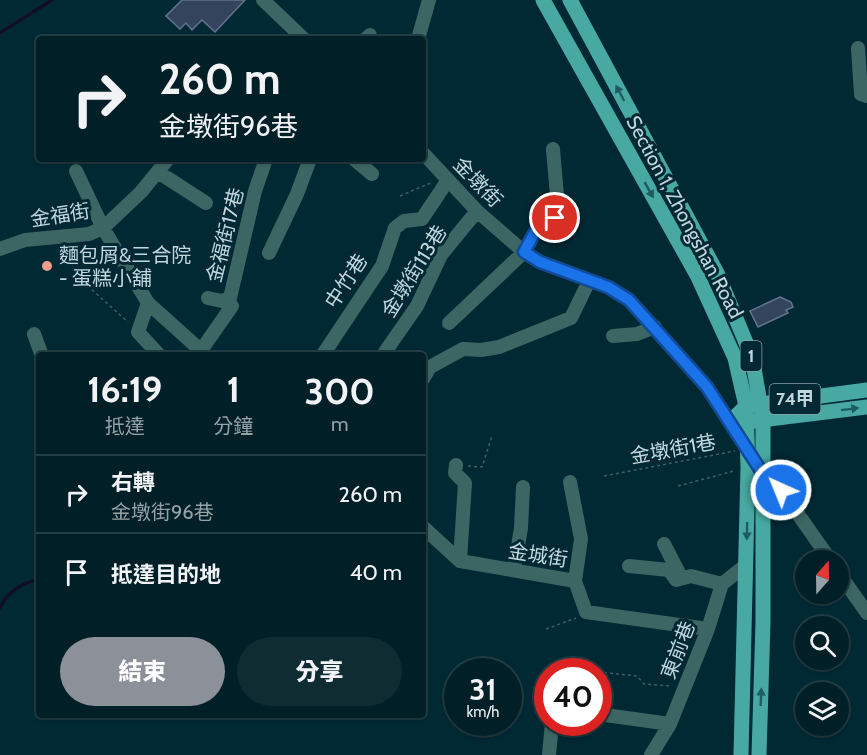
<!DOCTYPE html>
<html lang="zh-TW">
<meta charset="utf-8">
<style>
:root{--surface:#011f27;--page:#0f2c33;--text:#f1f3f6;--muted:#96a2a7;--line:#233d44;--accent:#8c9099}
body{margin:0;font-family:Cabin,"Noto Sans TC",sans-serif;background:var(--page);color:var(--text);height:100vh;display:flex;flex-direction:column;font-size:22px;white-space:nowrap}
*{box-sizing:border-box;margin:0}
p{font-size:20px;color:var(--muted)}
.icon{flex:none;width:33px;height:33px;fill:none;stroke:currentColor;stroke-width:2;stroke-linecap:round;stroke-linejoin:round}
.map{position:relative;flex:1;overflow:hidden}
.drawer{position:absolute;left:36px;top:352px;width:390px;height:366px;display:flex;flex-direction:column;background:var(--surface);border-radius:6px;box-shadow:0 2px 4px #0004,0 0 0 2px var(--line)}
.drawer>*{flex:none}
.top-card{position:absolute;left:36px;top:36px;width:390px;height:126px;border-radius:6px;box-shadow:0 2px 4px #0004,0 0 0 2px var(--line);background:#011f27;color:var(--text);overflow:hidden}
.needle{width:39px;rotate:20deg}
.tools{position:absolute;left:795px;top:550px;display:grid;gap:12px}
.tools a{display:grid;place-items:center;width:54px;height:54px;border-radius:50%;background:var(--surface);box-shadow:0 2px 4px #0004,0 0 0 2px var(--line);font-size:30px}
.speed{position:absolute;left:444px;top:658px;display:flex;gap:12px;font-size:30px;font-weight:700;text-align:center}
.speed>*{display:grid;place-content:center;width:78px;height:78px;border-radius:50%;background:var(--surface);box-shadow:0 2px 4px #0004,0 0 0 2px var(--line);line-height:1}
.speed small{font-size:15px;font-weight:400}
.speed .limit{border:9px solid #d22;background:#fff;color:#111}
.pin{position:absolute;display:grid;place-items:center;width:51px;height:51px;color:#fff;margin:-26px;border:3px solid #fff;border-radius:50%;box-shadow:0 2px 6px #0007}
.me{position:absolute;width:66px;margin:-33px;rotate:316deg;stroke-linejoin:round;filter:drop-shadow(0 0 4px #0008)}
.turn{display:flex;align-items:center;gap:21px;height:126px;padding:0 24px;font-size:27px}
.turn .icon{width:78px;height:78px;stroke-width:2.5}
.turn b{display:block;font-size:42px;line-height:51px}
.eta{display:flex;justify-content:space-evenly;align-items:center;height:102px;text-align:center}
.eta b{font-size:36px;font-weight:800;line-height:42px}
.button{display:flex;gap:12px;margin-top:auto;padding:12px 24px}
.button a{flex:1;height:69px;border-radius:36px;background:var(--accent);color:#fff;font-size:24px;font-weight:800;line-height:69px;text-align:center}
.button a+a{background:var(--page);color:var(--text)}
ul{padding:0;list-style:none}
li{display:flex;align-items:center;gap:18px;height:78px;padding:0 24px;border-top:2px solid var(--line)}
li div{flex:1}
li b{display:block;font-size:22px}
li em{font-style:normal}
.map>svg:first-child{display:block}
.lines{fill:none;stroke-linecap:round;stroke-linejoin:round}
.stream{stroke:#120d24;stroke-width:3}
.building{fill:#33445c;stroke:#61748f;stroke-width:1.5}
.path{stroke:#3d5f69;stroke-width:1.5;stroke-dasharray:3 3;stroke-linecap:butt}
.minor{stroke:#3c6663;stroke-width:14}
.major{stroke:#48a9a2;stroke-width:15}
.oneway{fill:#1d5c60}
.route-casing{stroke:#114b97;stroke-width:15}
.route{stroke:#1a73e8;stroke-width:10}
.poi-dot{fill:#f49d8b;stroke:#012934;stroke-width:2}
.labels{text-anchor:middle;stroke-width:6;stroke-linejoin:round;paint-order:stroke}
.shield{fill:#012934;stroke:#88a2ab;stroke-width:1.5}
.shield-label{font-size:18px;font-weight:bold;fill:#c2d6de}
.street-label{font-size:20px;fill:#c2d6de;stroke:#012934}
.poi-label{font-size:20px;fill:#c2d6de;stroke:#012934;text-anchor:start}
</style>
<div class="map">
<svg width="867" height="755" viewBox="0 0 867 755">
<rect width="100%" height="100%" fill="#012934"/>
<g class="lines">
<path class="stream" d="M 0,33 L 52,0
M 0,608 C 6,593 20,585 35,580 L 39,582"/>
</g>
<path class="building" d="M 182,0 L 245,0 L 215,32 L 202,20 L 192,30 L 186,23 L 180,29 L 166,16 Z
M 780,297 L 791,302 L 793,307 L 786,310 L 788,313 L 758,327 L 750,311 Z"/>
<g class="lines">
<path class="path" d="M 400,196 L 433,182
M 71,248 L 82,281 L 128,322
M 468,466 L 482,467 L 492,436
M 604,476 L 735,451
M 678,486 L 734,471
M 546,629 L 576,618
M 583,670 L 597,672
M 598,672 L 637,676 L 644,684 L 671,686"/>
<path class="minor" d="M 263,0 L 304,39
M 366,39 L 370,35
M 418,39 L 429,0
M 858,48 L 861,94 L 867,96
M 423,153 L 477,211 L 524,252 L 540,262 L 608,287 L 629,300 L 707,387 L 749,451
M 354,159 L 372,174
M 76,171 L 103,228 L 148,303 L 207,356
M 158,172 L 206,203
M 0,249 L 25,240 L 89,234 L 103,228 L 141,192 L 168,159
M 269,253 L 297,194 L 310,159
M 208,298 L 222,301 L 230,298 L 255,191 L 266,159
M 148,303 L 138,332 L 160,356
M 449,323 L 524,252 L 540,223 L 555,218 L 557,196 L 553,149
M 34,334 L 42,356
M 613,336 L 637,334 L 655,327
M 202,349 L 232,306
M 385,352 L 417,306 L 441,255 L 477,211
M 322,356 L 382,266 L 395,228 L 404,221 L 422,219 L 448,180
M 423,379 L 430,367 L 463,349 L 481,350 L 499,347 L 571,318 L 589,281
M 456,465 L 455,473 L 465,483 L 460,561
M 759,468 L 781,490 L 831,561
M 570,482 L 581,539 L 575,581
M 423,527 L 460,561 L 575,581 L 586,612 L 708,629
M 664,544 L 681,577
M 629,566 L 669,570 L 676,580 L 691,576 L 722,584
M 514,570 L 521,528 L 523,487
M 838,572 L 867,613
M 598,714 L 670,724
M 549,755 L 552,723
M 651,755 L 670,724 L 708,629 L 722,584 L 746,565"/>
<path class="major" d="M 543,0 L 697,275 L 735,358 L 746,406 L 748,467 L 741,755
M 570,0 L 717,273 L 752,357 L 763,420 L 763,622 L 759,755
M 754,421 L 867,407
M 730,422 L 746,406 L 867,390"/>
</g>
<defs><path id="oneway-solid" d="M-6-.8H1V-3.2L6.5 0L1 3.2V.8H-6Z" transform="scale(1.5)"/></defs>
<g class="oneway">
<use href="#oneway-solid" transform="translate(620 93) rotate(-118)"/>
<use href="#oneway-solid" transform="translate(649 190) rotate(61)"/>
<use href="#oneway-solid" transform="translate(850 409) rotate(-7)"/>
<use href="#oneway-solid" transform="translate(747 531) rotate(91)"/>
<use href="#oneway-solid" transform="translate(761 697) rotate(-88)"/>
</g>
<g class="lines">
<defs>
<path id="route" d="M 555,218 L 540,223 L 524,252 L 540,262 L 608,287 L 629,300 L 707,387 L 763,474 L 781,490"/>
</defs>
<use href="#route" class="route-casing"/>
<use href="#route" class="route"/>
</g>
<circle class="poi-dot" cx="47" cy="266" r="6"/>
<g class="labels">
<g class="shield">
<rect x="740.5" y="341" width="21" height="30" rx="4.5"/>
<rect x="769.5" y="384" width="51" height="30" rx="4.5"/>
</g>
<g class="shield-label">
<text x="751" y="362">1</text>
<text x="795" y="405">74甲</text>
</g>
<g class="street-label">
<text transform="translate(478 182) rotate(46)" y="7">金墩街</text>
<text transform="translate(60 215) rotate(-9)" y="7">金福街</text>
<text transform="translate(685 217) rotate(62)" y="7">Section 1, Zhongshan Road</text>
<text transform="translate(225 235) rotate(-76)" y="7">金福街17巷</text>
<text transform="translate(414 271) rotate(-58)" y="7">金墩街113巷</text>
<text transform="translate(346 281) rotate(-57)" y="7">中竹巷</text>
<text transform="translate(673 449) rotate(-10)" y="7">金墩街1巷</text>
<text transform="translate(538 555) rotate(9)" y="7">金城街</text>
<text transform="translate(678 650) rotate(-69)" y="7">東前巷</text>
</g>
<g class="poi-label">
<text x="59" y="262">麵包屑&amp;三合院<tspan x="59" dy="23">- 蛋糕小舖</tspan></text>
</g>
</g>
</svg>
<div class="tools">
<a><svg class="needle" viewBox="-14 -14 28 28"><path d="M0-13l5 13h-10z" fill="#e53935"/><path d="M0 13l5-13h-10z" fill="#96a2a7"/></svg></a>
<a><svg class="icon" aria-label="search" viewBox="0 0 24 24"><circle cx="10" cy="10" r="6"/><path d="M15 15l6 6"/></svg></a>
<a><svg class="icon" aria-label="layers" viewBox="0 0 24 24"><path d="M12 4l9 5-9 5-9-5zM3 14l9 5 9-5"/></svg></a>
</div>
<div class="speed"><div>31<small>km/h</small></div><div class="limit">40</div></div>
<div class="pin" style="left:555px;top:218px;background:#d93025"><svg class="icon" aria-label="arrive" viewBox="0 0 24 24"><path d="M6 21V4h12l-3 4 3 4H6"/></svg></div>
<svg class="me" style="left:781px;top:490px" viewBox="-20 -20 40 40"><circle r="17" fill="#1a73e8" stroke="#fff" stroke-width="3"/><path d="M0-11L8 9 0 5-8 9z" fill="#fff"/></svg>
<div class="top-card">
<div class="turn"><svg class="icon" aria-label="right" viewBox="0 0 24 24"><path d="M7 20v-9h11M14 6l5 5-5 5"/></svg><div><b>260 m</b>金墩街96巷</div></div>
</div>
<section class="drawer">
<div class="eta">
<div><b>16:19</b><p>抵達</p></div>
<div><b>1</b><p>分鐘</p></div>
<div><b>300</b><p>m</p></div>
</div>
<ul>
<li><svg class="icon" aria-label="right" viewBox="0 0 24 24"><path d="M7 20v-9h11M14 6l5 5-5 5"/></svg><div><b>右轉</b><p>金墩街96巷</p></div><em>260 m</em></li>
<li><svg class="icon" aria-label="arrive" viewBox="0 0 24 24"><path d="M6 21V4h12l-3 4 3 4H6"/></svg><div><b>抵達目的地</b></div><em>40 m</em></li>
</ul>
<div class="button"><a>結束</a><a>分享</a></div>
</section>
</div>
